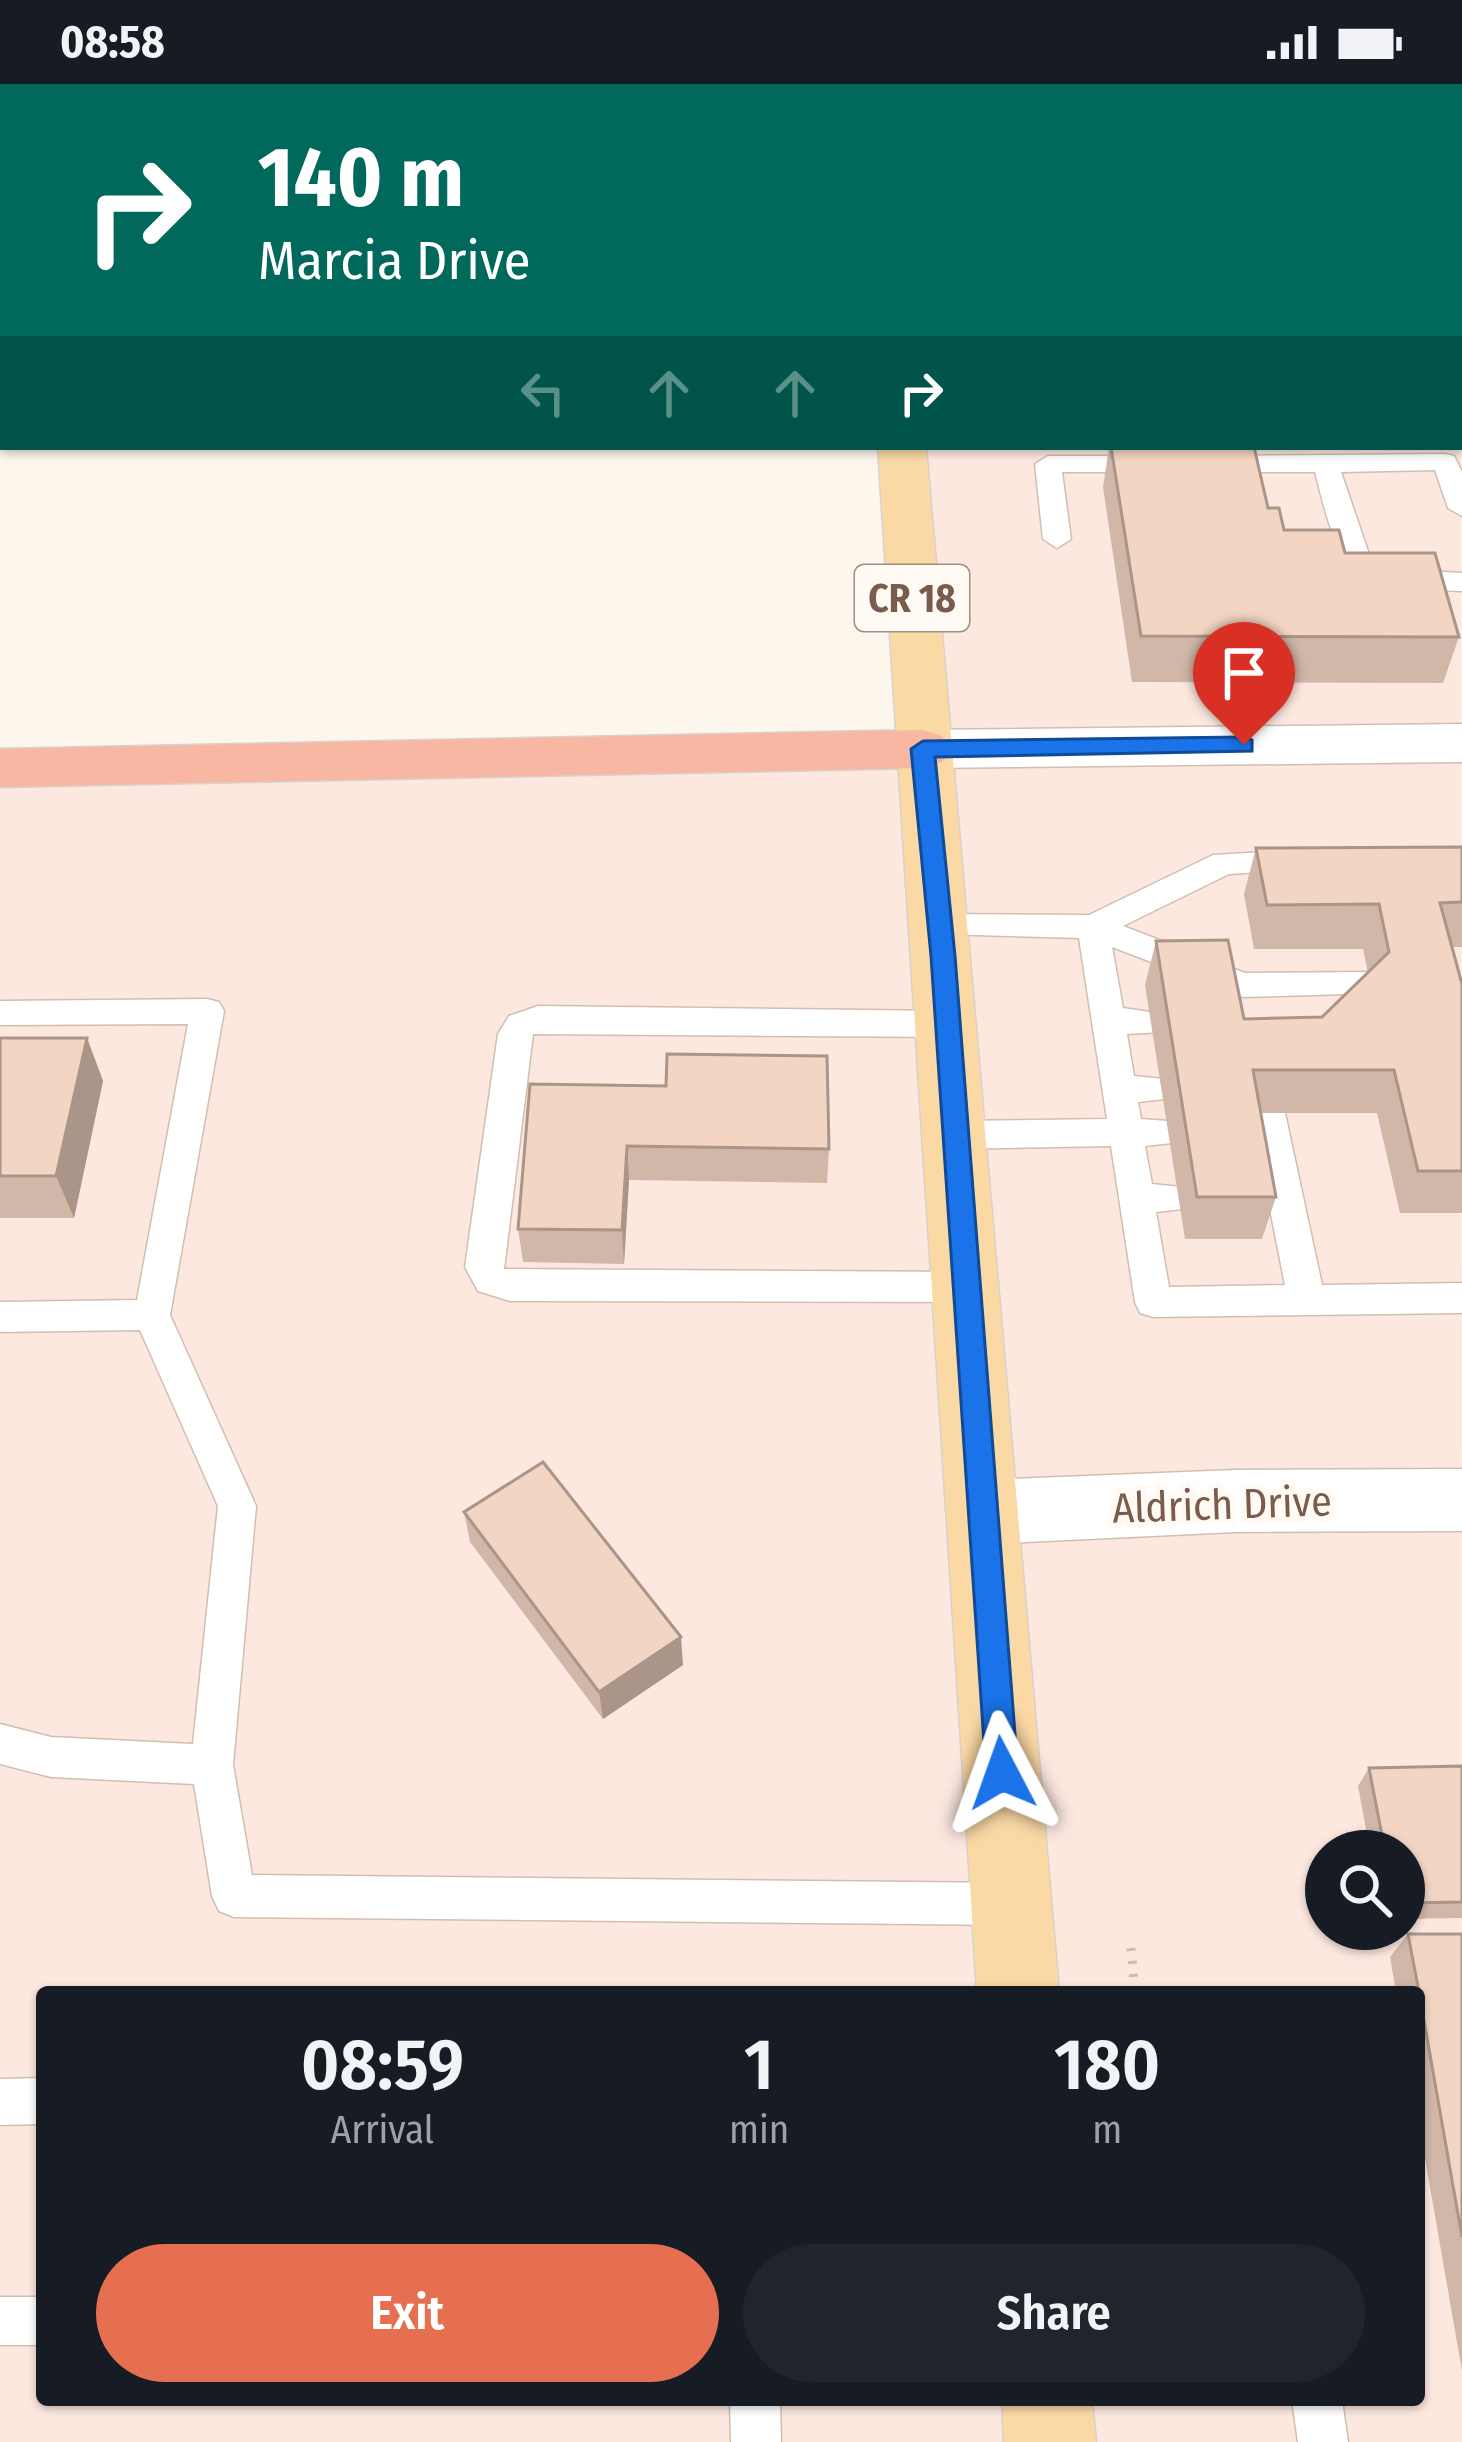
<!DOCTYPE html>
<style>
:root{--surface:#171b24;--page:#20242c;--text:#f1f3f6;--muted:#9ea1a6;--accent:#e76f51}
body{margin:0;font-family:"Fira Sans Condensed",sans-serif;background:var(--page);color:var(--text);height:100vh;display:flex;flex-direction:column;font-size:45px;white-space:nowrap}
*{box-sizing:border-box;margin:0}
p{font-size:39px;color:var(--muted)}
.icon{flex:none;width:66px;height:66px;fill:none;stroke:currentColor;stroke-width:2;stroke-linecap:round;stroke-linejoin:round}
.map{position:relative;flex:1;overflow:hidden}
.drawer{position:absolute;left:36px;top:1902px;width:1389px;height:420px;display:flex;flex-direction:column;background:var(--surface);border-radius:12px;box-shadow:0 3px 9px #0004}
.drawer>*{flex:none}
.hud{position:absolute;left:0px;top:0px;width:1464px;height:366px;box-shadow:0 3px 9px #0004;background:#00695c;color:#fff;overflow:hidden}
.tools{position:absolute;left:1305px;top:1746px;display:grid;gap:24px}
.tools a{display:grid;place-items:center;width:120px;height:120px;border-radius:50%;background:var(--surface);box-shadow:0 3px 9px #0004;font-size:60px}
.pin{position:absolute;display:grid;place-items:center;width:102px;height:102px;color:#fff;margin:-123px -51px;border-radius:50% 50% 50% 0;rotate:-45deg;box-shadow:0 0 12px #0007}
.pin .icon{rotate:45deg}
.me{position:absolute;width:132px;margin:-66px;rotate:356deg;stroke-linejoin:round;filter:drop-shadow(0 0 9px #0008)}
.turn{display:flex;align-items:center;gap:42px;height:252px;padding:0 60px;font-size:54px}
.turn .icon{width:156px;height:156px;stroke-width:2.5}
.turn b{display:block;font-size:84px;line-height:102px}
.lanes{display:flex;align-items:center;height:114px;padding:0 60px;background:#0003;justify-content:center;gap:60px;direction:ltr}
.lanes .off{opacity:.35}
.eta{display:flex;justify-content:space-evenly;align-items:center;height:204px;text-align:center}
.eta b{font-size:72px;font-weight:600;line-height:84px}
.cta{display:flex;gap:24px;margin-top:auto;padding:24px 60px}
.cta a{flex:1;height:138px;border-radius:72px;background:var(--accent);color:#fff;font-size:48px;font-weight:600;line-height:138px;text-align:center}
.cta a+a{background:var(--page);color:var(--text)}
.status{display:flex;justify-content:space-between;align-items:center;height:84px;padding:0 60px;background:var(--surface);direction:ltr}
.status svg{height:33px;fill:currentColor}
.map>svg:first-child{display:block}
.commercial{fill:#fde8e0;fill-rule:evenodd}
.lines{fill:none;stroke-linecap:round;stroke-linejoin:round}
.service-casing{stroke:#d1beb0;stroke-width:3}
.minor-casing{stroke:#d1beb0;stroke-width:3}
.primary-casing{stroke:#dad1cd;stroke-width:3}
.motorway-casing{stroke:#dad1cd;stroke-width:3}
.path{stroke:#d9b8a5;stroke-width:9;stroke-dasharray:3 10;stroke-linecap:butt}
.service{fill:#fff;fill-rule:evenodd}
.minor{fill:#fff;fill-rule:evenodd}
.primary{fill:#fbd9a5;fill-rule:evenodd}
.motorway{fill:#f7b7a3;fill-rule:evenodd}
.wall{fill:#d1b7a8}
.shaded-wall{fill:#aa9588}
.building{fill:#f3d5c3;stroke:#aa9588;stroke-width:3}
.route{fill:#1a73e8;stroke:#114b97;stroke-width:3}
.labels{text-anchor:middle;stroke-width:12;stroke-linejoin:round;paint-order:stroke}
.shield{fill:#fffaf3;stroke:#a28b7f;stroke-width:3}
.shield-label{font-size:39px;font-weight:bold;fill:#7a5c4d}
.street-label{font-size:42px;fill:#7a5c4d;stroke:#fffaf3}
</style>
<div class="status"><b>08:58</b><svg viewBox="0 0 49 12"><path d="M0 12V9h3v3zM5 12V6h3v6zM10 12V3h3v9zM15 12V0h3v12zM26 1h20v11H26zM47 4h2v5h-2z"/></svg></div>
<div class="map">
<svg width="1462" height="2358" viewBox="0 0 1462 2358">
<rect width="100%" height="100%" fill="#fdf6ec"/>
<path class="commercial" d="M 1461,156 L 1462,2358 L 0,2358 L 0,684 L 922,665 L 902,363 L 1461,363 ZM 1326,1767 L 1404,1767 L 1404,1845 L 1326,1845 ZM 42,1908 L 1419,1908 L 1419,2316 L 42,2316 Z"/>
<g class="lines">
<defs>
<path id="service" d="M 1445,370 L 1454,372 L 1462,388 L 1462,432 L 1448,424 L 1435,386 L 1341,388 L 1370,473 L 1394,485 L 1462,489 L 1462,507 C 1349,504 1342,496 1315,388 L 1210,388 L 1197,380 L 1210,372 Z
M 1048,372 L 1155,372 L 1168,380 L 1155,388 L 1062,388 L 1071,455 L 1057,464 L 1043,455 L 1035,380 Z
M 1298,766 L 1309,769 L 1314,777 L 1309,785 L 1229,790 L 1123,842 L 1245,889 L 1371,888 L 1383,891 L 1387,900 L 1383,909 L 1243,913 L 1112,863 L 1123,924 L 1163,930 L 1168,939 L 1163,948 L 1127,950 L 1134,992 L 1174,996 L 1179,1005 L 1174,1014 L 1138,1018 L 1141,1035 L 1181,1038 L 1186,1048 L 1181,1058 L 1145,1062 L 1152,1100 L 1191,1104 L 1197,1114 L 1191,1124 L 1156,1128 L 1169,1203 L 1285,1201 L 1251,1029 L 1256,1020 L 1268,1016 L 1280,1020 L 1285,1029 L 1322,1201 L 1462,1199 L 1462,1229 L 1153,1233 L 1140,1229 L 1135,1218 L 1111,1062 L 955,1065 L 943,1061 L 938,1051 L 943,1041 L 955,1037 L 1107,1035 L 1079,854 L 940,850 L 929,846 L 924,838 L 929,830 L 1089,831 L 1213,771 Z
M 207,915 L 219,918 L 224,927 L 170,1231 L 256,1422 L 233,1681 L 252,1791 L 1011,1799 L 1026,1805 L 1033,1820 L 1026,1835 L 1011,1841 L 234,1833 L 219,1827 L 212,1812 L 194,1700 L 51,1693 L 0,1680 L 0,1640 L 51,1653 L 193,1660 L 218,1422 L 140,1246 L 0,1248 L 0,1218 L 137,1216 L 188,940 L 0,941 L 0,917 Z
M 538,922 L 948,927 L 960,931 L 965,940 L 960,949 L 948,953 L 533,950 L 504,1185 L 967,1188 L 980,1192 L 985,1203 L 980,1214 L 967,1218 L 510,1217 L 478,1207 L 465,1183 L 498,950 L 509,932 Z
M 42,1994 L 42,2040 L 0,2041 L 0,1995 Z
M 0,2213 L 42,2213 L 42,2261 L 0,2261 Z
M 730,2316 L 780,2316 L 781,2358 L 731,2358 Z
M 1292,2316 L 1342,2316 L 1348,2358 L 1298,2358 Z"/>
<path id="minor" d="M 1461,172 L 1462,172 L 1462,198 L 1461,198 Z
M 1462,640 L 1462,678 L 923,684 L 904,678 L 895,665 L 904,652 L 923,646 Z
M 1462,1385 L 1462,1447 L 1235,1448 L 983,1460 L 958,1450 L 947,1428 L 958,1406 L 983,1396 L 1235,1386 Z"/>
<path id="primary" d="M 815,0 L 855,0 L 856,3 L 816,3 Z
M 878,363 L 926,363 L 1059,1908 L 977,1908 Z
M 1002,2316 L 1092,2316 L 1096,2358 L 1004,2358 Z"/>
<path id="motorway" d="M 3,85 L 3,111 L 0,112 L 0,86 Z
M 1461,99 L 1462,99 L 1462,125 L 1461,125 Z
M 3,200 L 3,228 L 0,229 L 0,201 Z
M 923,646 L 942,652 L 951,665 L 942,678 L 923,684 L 0,703 L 0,665 Z"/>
</defs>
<use href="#service" class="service-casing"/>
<use href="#minor" class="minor-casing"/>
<use href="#primary" class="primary-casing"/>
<use href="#motorway" class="motorway-casing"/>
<path class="path" d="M 1131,1864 L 1135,1908"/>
<use href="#service" class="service"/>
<use href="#minor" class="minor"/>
<use href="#primary" class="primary"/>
<use href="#motorway" class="motorway"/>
</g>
<path class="wall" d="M 1109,363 L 1254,363 L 1268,424 L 1284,446 L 1345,469 L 1459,553 L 1443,599 L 1132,598 L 1103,403 Z
M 1462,763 L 1462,863 L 1452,863 L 1462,900 L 1462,1129 L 1400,1129 L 1377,1029 L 1261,1029 L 1276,1113 L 1262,1155 L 1185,1155 L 1145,901 L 1156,857 L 1244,935 L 1322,933 L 1368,889 L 1363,865 L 1254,865 L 1244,810 L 1256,764 Z
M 0,954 L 87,954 L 103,997 L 74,1134 L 0,1134 Z
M 530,1000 L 829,1065 L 827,1099 L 629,1096 L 624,1180 L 523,1178 L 518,1145 Z
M 464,1428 L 683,1581 L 603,1635 L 470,1458 Z
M 1462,1682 L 1462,1834 L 1404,1835 L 1404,1767 L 1370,1767 L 1358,1702 L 1369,1684 Z
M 1408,1850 L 1462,1850 L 1462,2287 L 1419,2040 L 1419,1908 L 1396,1908 L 1390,1873 Z"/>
<path class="shaded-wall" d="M 87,954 L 103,997 L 74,1134 L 56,1092 Z
M 627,1062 L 629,1096 L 624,1180 L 622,1146 Z
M 681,1553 L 683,1581 L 603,1635 L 599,1608 Z"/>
<path class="building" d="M 1111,363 L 1254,363 L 1268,424 L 1279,424 L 1284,446 L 1339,446 L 1345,469 L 1435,469 L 1459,553 L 1141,552 Z
M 1462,763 L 1462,818 L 1440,819 L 1462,900 L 1462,1087 L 1418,1087 L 1394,986 L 1253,986 L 1276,1113 L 1197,1113 L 1156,857 L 1228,856 L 1244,935 L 1322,933 L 1389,868 L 1379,820 L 1267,821 L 1256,764 Z
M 0,954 L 87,954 L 56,1092 L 0,1092 Z
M 667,970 L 827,972 L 829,1065 L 627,1062 L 622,1146 L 518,1145 L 530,1000 L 666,1002 Z
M 543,1378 L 681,1553 L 599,1608 L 464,1428 Z
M 1462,1682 L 1462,1818 L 1404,1819 L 1404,1767 L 1385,1767 L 1369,1684 Z
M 1408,1850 L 1462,1850 L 1462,2153 L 1419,1908 Z"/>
<path class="route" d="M 1244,653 L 1252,656 L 1252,667 L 935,673 L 955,872 L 1018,1689 L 1013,1700 L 1002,1704 L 990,1700 L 986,1689 L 931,872 L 911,665 L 923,657 Z"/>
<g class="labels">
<rect class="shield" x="855" y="481" width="114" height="66" rx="9"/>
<g class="shield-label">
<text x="912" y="528">CR 18</text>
</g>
<g class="street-label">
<text transform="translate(1222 1420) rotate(-2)" y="15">Aldrich Drive</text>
</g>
</g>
</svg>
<div class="tools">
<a><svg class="icon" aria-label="search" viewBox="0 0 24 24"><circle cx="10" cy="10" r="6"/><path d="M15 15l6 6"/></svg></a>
</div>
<div class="pin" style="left:1244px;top:661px;background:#d93025"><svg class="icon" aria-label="arrive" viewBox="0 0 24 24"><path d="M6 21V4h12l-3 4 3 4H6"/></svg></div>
<svg class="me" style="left:1002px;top:1689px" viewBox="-20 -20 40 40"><path d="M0-17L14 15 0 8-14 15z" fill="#1a73e8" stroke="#fff" stroke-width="4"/></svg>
<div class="hud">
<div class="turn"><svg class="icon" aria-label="right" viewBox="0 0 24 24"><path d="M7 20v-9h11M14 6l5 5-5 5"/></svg><div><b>140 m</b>Marcia Drive</div></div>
<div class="lanes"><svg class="icon off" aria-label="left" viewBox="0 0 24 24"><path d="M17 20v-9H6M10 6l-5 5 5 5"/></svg><svg class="icon off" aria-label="ahead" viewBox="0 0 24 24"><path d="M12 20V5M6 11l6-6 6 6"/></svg><svg class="icon off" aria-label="ahead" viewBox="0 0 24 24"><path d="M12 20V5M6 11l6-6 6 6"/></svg><svg class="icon" aria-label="right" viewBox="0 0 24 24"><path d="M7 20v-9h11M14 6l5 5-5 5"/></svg></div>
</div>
<section class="drawer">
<div class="eta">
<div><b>08:59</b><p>Arrival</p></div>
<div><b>1</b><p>min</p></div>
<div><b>180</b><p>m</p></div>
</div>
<div class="cta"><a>Exit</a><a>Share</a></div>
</section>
</div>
